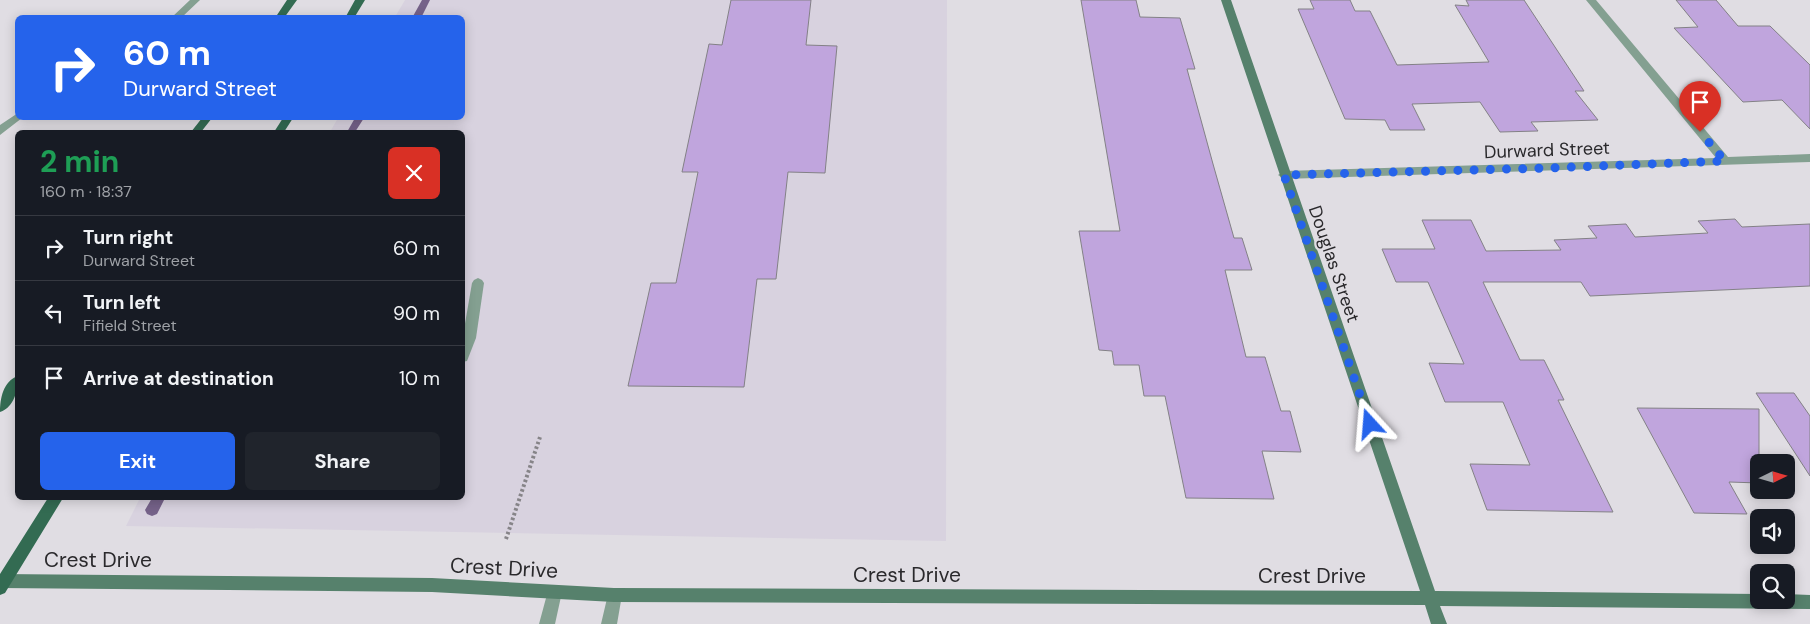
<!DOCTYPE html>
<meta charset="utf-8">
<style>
:root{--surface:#171b24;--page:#20242c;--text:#f1f3f6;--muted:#9ea1a6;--line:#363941;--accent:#2563eb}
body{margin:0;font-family:"DM Sans",sans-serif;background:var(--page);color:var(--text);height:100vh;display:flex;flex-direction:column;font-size:19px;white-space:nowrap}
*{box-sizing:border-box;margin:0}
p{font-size:16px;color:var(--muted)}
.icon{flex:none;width:28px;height:28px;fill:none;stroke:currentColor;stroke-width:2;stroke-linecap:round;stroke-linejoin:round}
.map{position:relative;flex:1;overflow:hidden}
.drawer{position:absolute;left:15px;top:130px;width:450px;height:370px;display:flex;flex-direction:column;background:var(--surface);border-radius:8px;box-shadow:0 2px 12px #0003}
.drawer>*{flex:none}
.guide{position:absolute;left:15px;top:15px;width:450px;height:105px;border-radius:8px;box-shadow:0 2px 12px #0003;background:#2563eb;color:#fff;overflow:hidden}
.needle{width:32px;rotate:85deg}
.fabs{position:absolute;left:1750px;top:454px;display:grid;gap:10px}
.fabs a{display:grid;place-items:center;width:45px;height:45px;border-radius:8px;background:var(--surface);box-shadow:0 2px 12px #0003;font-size:25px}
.pin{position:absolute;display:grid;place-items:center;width:42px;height:42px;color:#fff;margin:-51px -21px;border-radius:50% 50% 50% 0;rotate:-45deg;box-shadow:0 0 5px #0007}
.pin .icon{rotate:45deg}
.me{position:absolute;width:55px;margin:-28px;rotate:341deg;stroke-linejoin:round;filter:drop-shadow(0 0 4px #0008)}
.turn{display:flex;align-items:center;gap:18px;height:105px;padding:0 25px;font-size:22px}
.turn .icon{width:65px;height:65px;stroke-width:2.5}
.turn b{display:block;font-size:35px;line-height:42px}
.round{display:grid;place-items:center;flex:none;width:52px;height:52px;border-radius:8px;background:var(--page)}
.head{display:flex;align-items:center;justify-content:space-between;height:85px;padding:0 25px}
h1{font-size:30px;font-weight:700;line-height:38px;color:#1e9e55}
.action{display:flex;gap:10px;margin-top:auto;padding:10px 25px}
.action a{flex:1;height:58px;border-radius:8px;background:var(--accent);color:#fff;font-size:20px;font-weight:700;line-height:58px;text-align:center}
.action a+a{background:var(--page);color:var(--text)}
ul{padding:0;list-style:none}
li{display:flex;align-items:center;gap:15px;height:65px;padding:0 25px;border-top:1px solid var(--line)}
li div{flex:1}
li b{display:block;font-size:19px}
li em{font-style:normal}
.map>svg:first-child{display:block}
.built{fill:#d8d2df}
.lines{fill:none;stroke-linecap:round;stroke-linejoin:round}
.stream{fill:#756289;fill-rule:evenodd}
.building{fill:#c0a5dd;stroke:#838186}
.path{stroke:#868488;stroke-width:4;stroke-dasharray:2.5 2.5;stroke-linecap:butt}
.lane{fill:#84a091;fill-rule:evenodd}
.street{fill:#84a091;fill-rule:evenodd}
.secondary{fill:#56816c;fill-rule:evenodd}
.primary{fill:#336b52;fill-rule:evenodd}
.route{stroke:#2563eb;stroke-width:9;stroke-dasharray:0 16.2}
.labels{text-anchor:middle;stroke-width:4.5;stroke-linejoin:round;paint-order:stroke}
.street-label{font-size:18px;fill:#2a292c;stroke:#e0dde3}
.near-street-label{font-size:21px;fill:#2a292c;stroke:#e0dde3}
</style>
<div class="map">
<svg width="1810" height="624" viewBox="0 0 1810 624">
<rect width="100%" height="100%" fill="#e0dde3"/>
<path class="built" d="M 405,0 L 947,0 L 946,541 L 126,526 L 140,498 L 462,498 L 462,132 L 330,132 L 338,118 L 462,118 L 462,18 L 395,17 Z"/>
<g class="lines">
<path class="stream" d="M 422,0 L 430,0 L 421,18 L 412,18 Z
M 355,118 L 364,118 L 355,132 L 347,132 Z
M 152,498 L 165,498 L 157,514 L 152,516 L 147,514 L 145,510 Z"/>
</g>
<path class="building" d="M 731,0 L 811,0 L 806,45 L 837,46 L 825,173 L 788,172 L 776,279 L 757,279 L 744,387 L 628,386 L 651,283 L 676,283 L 698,172 L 682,172 L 709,44 L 722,45 Z
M 1081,0 L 1136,0 L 1140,17 L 1180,18 L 1195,69 L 1187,69 L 1213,164 L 1234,238 L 1242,238 L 1252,270 L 1225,270 L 1246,357 L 1265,357 L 1281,411 L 1290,411 L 1301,452 L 1262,451 L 1274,499 L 1186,498 L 1165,396 L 1144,396 L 1139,365 L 1114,365 L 1112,351 L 1099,350 L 1079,231 L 1120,231 Z
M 1310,0 L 1350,0 L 1355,11 L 1370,11 L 1397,65 L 1489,62 L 1455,5 L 1469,6 L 1466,0 L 1524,0 L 1584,91 L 1575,91 L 1598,120 L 1531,122 L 1538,131 L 1500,132 L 1480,102 L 1412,104 L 1425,130 L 1390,130 L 1385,120 L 1345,119 L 1298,9 L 1314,9 Z
M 1676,0 L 1716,0 L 1738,26 L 1770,26 L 1810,65 L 1810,129 L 1782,100 L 1743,102 L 1674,28 L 1698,27 Z
M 1735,219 L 1742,227 L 1810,224 L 1810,286 L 1590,296 L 1581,282 L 1483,282 L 1520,360 L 1544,360 L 1564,400 L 1558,400 L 1613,512 L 1487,510 L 1470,464 L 1530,465 L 1503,402 L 1445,402 L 1429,363 L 1464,364 L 1428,282 L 1396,282 L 1382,249 L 1435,249 L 1422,220 L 1471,220 L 1486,251 L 1561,250 L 1554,240 L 1597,238 L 1588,226 L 1626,224 L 1635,237 L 1708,233 L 1698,221 Z
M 1756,393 L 1794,393 L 1810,416 L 1810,476 Z
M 1637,408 L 1759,409 L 1759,483 L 1729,482 L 1747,514 L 1694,513 Z"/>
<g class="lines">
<path class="path" d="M 506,539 L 540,437"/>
<path class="lane" d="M 478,278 L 482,280 L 484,283 L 476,338 L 467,361 L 462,362 L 462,341 L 472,283 L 474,280 Z"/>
<path class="street" d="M 190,0 L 200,0 L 181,18 L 171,18 Z
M 1586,0 L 1596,0 L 1728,157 L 1810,154 L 1810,162 L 1284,179 L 1278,175 L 1284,171 L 1716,158 Z
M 18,113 L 18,118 L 22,118 L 0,135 L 0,125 Z
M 554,585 L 559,587 L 562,592 L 555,624 L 539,624 L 549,587 Z
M 614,588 L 619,590 L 622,595 L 617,624 L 601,624 L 609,590 Z"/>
<path class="secondary" d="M 1221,0 L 1231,0 L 1435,591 L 1759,594 L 1759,600 L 1786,600 L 1786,594 L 1810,595 L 1810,609 L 1440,606 L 1447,624 L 1431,624 L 1425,605 L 614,602 L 432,592 L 0,588 L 0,574 L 432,578 L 614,588 L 1420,591 Z"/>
<path class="primary" d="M 287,0 L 297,0 L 284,18 L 275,18 Z
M 355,0 L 365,0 L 354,18 L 345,18 Z
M 202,118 L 212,118 L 201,132 L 191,132 Z
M 283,118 L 293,118 L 284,132 L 274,132 Z
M 18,376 C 18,389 15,407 0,412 C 0,399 3,381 18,376 Z
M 48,498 L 63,498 L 5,593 L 0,595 L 0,574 Z"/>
</g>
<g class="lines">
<path class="route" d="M 1370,424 L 1284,175 L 1549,168 L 1725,161 L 1700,132"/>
</g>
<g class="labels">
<g class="street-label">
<text transform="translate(1547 150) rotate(-2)" y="6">Durward Street</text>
<text transform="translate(1334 264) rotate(71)" y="6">Douglas Street</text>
</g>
<g class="near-street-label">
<text x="98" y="567">Crest Drive</text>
<text transform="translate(504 568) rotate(3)" y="7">Crest Drive</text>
<text x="907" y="582">Crest Drive</text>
<text x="1312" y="583">Crest Drive</text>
</g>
</g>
</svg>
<div class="fabs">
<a><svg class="needle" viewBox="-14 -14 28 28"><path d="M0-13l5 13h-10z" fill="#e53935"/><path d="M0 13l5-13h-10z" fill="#9ea1a6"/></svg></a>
<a><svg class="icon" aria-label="sound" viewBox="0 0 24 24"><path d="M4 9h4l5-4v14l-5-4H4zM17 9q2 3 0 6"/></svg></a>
<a><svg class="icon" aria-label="search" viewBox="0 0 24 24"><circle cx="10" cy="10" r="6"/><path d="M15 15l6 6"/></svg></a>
</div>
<div class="pin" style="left:1700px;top:132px;background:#d93025"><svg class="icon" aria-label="arrive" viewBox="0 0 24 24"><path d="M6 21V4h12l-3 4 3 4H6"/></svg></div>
<svg class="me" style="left:1370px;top:424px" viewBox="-20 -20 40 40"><path d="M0-17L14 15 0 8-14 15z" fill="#2563eb" stroke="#fff" stroke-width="4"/></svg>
<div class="guide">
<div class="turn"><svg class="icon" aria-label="right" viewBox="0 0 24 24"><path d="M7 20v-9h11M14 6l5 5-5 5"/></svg><div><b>60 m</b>Durward Street</div></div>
</div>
<section class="drawer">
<div class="head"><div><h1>2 min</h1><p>160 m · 18:37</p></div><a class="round" style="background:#d93025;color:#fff"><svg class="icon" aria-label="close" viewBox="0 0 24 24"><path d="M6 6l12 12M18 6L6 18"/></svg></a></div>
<ul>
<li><svg class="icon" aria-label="right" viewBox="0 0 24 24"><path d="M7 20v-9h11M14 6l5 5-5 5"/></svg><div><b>Turn right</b><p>Durward Street</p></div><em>60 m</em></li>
<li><svg class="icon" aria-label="left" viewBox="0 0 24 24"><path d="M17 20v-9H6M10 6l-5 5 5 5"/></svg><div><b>Turn left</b><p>Fifield Street</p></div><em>90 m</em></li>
<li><svg class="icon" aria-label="arrive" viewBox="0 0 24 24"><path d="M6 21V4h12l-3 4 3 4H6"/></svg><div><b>Arrive at destination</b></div><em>10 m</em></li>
</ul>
<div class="action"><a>Exit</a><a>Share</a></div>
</section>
</div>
